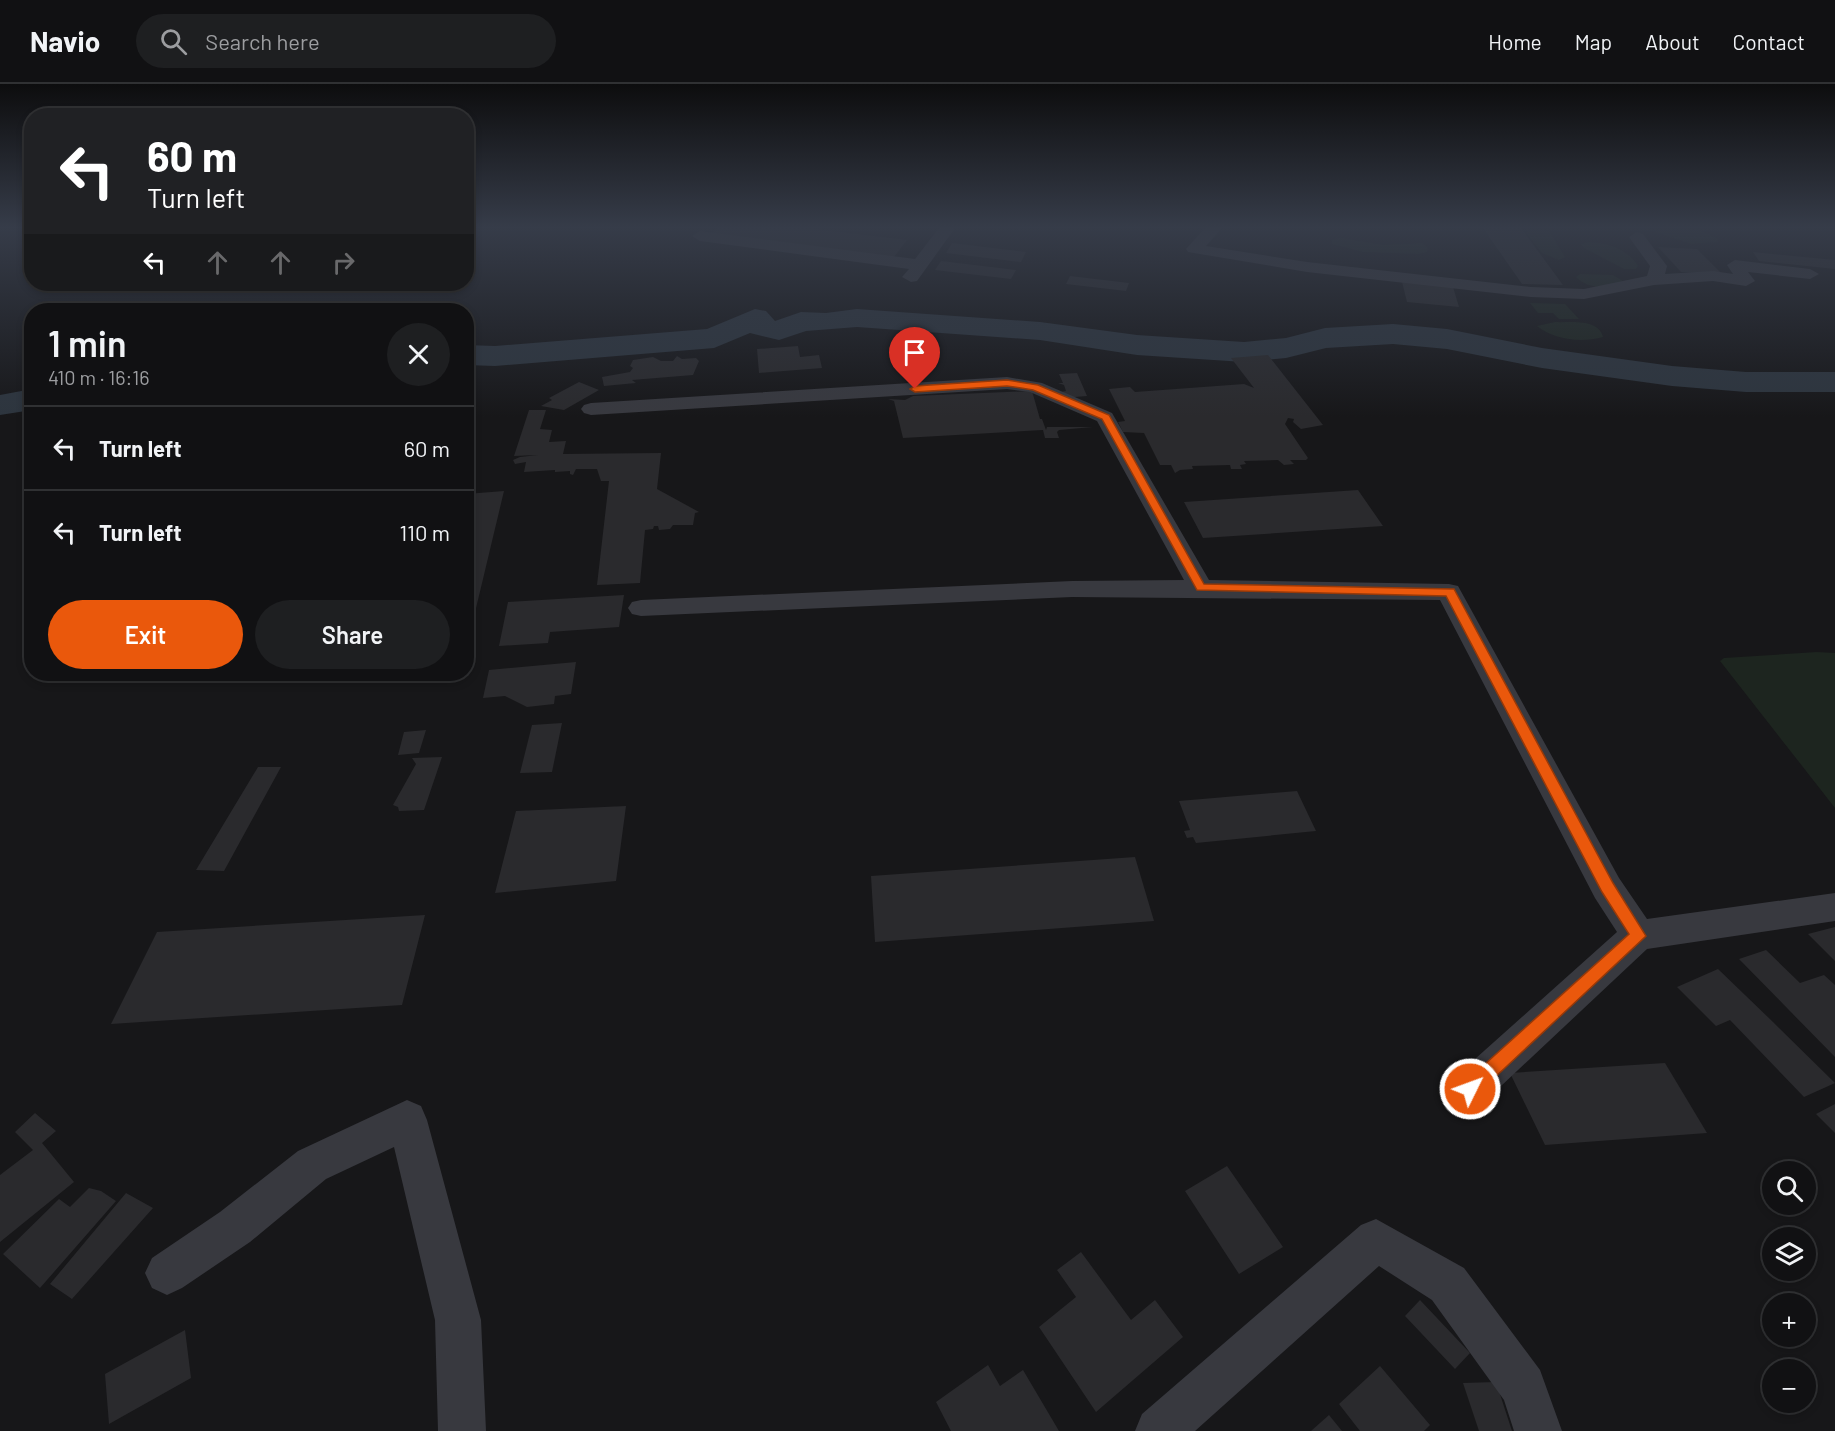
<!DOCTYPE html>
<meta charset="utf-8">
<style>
:root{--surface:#111113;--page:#1e1f21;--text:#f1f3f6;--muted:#9c9da0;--line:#303133;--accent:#ea580c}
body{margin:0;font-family:Barlow,sans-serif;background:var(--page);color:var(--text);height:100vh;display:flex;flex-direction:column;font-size:22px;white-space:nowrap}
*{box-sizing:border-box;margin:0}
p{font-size:20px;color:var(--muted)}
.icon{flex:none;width:33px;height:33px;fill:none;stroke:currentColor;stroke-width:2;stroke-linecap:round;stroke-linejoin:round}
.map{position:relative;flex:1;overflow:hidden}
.side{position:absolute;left:24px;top:219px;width:450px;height:378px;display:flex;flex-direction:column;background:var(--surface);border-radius:24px;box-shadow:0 3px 9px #0003,0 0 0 2px var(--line)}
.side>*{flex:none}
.hud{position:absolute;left:24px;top:24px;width:450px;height:183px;border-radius:24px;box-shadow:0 3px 9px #0003,0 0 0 2px var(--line);background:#202124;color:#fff;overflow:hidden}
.controls{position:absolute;left:1762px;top:1077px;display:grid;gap:12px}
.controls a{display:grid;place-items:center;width:54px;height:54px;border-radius:50%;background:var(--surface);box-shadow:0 3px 9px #0003,0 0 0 2px var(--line);font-size:30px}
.pin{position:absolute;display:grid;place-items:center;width:51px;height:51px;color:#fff;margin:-62px -26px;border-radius:50% 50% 50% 0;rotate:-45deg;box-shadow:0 0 6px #0007}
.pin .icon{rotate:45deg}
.me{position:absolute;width:66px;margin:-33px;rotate:48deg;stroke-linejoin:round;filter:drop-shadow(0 0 4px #0008)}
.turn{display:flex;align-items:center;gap:21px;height:126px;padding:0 24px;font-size:27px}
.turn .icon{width:78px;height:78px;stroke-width:2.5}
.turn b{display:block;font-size:42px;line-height:51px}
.lanes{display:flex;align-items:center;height:57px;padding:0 24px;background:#0003;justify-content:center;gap:30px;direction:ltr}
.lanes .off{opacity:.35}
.round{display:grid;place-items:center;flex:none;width:63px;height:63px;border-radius:32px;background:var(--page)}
.headline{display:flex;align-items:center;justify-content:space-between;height:102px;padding:0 24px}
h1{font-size:36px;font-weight:600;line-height:45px}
.button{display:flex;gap:12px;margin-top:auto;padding:12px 24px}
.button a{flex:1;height:69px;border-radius:36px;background:var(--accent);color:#fff;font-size:24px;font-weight:600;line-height:69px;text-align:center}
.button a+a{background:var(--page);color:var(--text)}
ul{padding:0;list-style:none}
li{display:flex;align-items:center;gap:18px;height:84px;padding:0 24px;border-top:2px solid var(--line)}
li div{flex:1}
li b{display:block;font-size:22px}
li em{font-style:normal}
header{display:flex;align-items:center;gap:36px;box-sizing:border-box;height:84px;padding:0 30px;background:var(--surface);border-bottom:2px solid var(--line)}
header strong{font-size:28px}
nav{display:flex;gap:33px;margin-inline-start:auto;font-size:21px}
.search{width:420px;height:54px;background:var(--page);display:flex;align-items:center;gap:15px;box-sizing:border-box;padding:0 21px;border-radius:33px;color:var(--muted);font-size:22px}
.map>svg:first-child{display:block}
.green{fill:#1d251f}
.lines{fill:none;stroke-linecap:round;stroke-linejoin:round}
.river{fill:#2d353e;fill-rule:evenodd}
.building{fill:#2a2a2d}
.minor{fill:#38393f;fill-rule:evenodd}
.route{fill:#ea580c;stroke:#983908;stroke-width:1.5}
</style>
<header>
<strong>Navio</strong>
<div class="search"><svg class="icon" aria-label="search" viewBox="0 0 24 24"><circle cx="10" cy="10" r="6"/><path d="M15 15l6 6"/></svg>Search here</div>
<nav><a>Home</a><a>Map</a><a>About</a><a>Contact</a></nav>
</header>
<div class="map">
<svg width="1835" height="1347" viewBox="0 0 1835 1347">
<rect width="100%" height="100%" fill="#171719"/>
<path class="green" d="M 1527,145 L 1549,147 L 1565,173 L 1559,176 L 1542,169 L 1526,149 Z
M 1650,146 L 1701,147 L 1717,154 L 1718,158 L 1691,160 Z
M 1340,154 L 1384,161 L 1422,159 L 1428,164 L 1427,168 L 1419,170 L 1363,168 L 1332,160 L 1332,156 Z
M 1589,158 C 1608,159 1628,165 1638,182 L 1636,185 L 1624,185 L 1584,164 L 1581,160 Z
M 1580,190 L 1613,191 L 1623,197 C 1607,203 1590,207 1576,193 Z
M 1530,219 L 1565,220 L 1579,235 L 1559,235 L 1553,229 L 1538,229 Z
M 1555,238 C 1570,239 1598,234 1603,253 C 1582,259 1554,256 1537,242 Z
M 1817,568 L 1835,569 L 1835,724 L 1720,577 L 1724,574 Z"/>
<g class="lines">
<path class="river" d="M 755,225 L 766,227 L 775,237 L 801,228 L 826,229 L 857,225 L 1040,238 L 1137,251 L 1244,258 L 1286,254 L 1325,244 L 1393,240 L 1447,245 L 1542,264 L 1672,282 L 1746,288 L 1835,288 L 1835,308 L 1746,308 L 1672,302 L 1542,284 L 1447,265 L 1393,260 L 1326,264 L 1286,274 L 1244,278 L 1137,271 L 1040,256 L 857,243 L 806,247 L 779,256 L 750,249 L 714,264 L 495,282 L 466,281 L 466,261 L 495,262 L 707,245 Z
M 32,305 L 32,326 L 0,331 L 0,311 Z"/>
</g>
<path class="building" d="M 718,144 L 807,144 L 907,156 L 894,173 L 712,149 Z
M 1483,144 L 1521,144 L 1563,201 L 1522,200 Z
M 952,159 L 1026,168 L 1021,178 L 946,169 Z
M 1658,163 L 1697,165 L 1722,190 L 1681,188 Z
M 1753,168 L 1835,176 L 1835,185 L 1759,177 Z
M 941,177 L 1016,186 L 1011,195 L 935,186 Z
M 1070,192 L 1129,199 L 1126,207 L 1066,200 Z
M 1402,198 L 1453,203 L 1459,223 L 1407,218 Z
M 798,262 L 800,273 L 819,271 L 822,284 L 759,289 L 757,265 Z
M 1268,271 L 1323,341 L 1301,345 L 1293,338 L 1294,335 L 1288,334 L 1285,340 L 1308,374 L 1306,376 L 1290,376 L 1294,380 L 1284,381 L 1278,376 L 1244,377 L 1246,380 L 1240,381 L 1242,385 L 1231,385 L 1230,381 L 1192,382 L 1193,385 L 1180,386 L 1175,389 L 1171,381 L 1160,381 L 1144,349 L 1123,348 L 1118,338 L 1125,337 L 1109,305 L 1130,303 L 1135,308 L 1244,300 L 1254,304 L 1231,274 Z
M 653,273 L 661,277 L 673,277 L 677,272 L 682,275 L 696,274 L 699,277 L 693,291 L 632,296 L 636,299 L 604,302 L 602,293 L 630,288 L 633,284 L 630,282 L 633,276 Z
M 1077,289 L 1087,312 L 1063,314 L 1061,308 L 1066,307 L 1064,301 L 1058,299 L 1063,299 L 1059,290 Z
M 579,298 L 599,306 L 564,326 L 541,322 L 552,316 L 549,314 Z
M 1032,307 L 1040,335 L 1042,335 L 1046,346 L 1047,343 L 1093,343 L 1059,346 L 1057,348 L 1059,354 L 1045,354 L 1043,346 L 903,354 L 894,317 L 888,315 L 905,316 L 913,312 Z
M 529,326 L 546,326 L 540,345 L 552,346 L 549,358 L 566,357 L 563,370 L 661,369 L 657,405 L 699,428 L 695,429 L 693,441 L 673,441 L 670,445 L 659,446 L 658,442 L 654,442 L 653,445 L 645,446 L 640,499 L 597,501 L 609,397 L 601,397 L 597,385 L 576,385 L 573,391 L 570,390 L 570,387 L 555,388 L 555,386 L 524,388 L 526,378 L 515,380 L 513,376 L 520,373 L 538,371 L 514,372 Z
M 1358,406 L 1383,442 L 1203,454 L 1184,418 Z
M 504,407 L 472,541 L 466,541 L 466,410 Z
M 624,511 L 619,543 L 550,548 L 548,559 L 499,562 L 508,518 Z
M 576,578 L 571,610 L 555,612 L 554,620 L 527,623 L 505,612 L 483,614 L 489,586 Z
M 562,639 L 552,688 L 520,689 L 532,641 Z
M 426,646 L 419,669 L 398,671 L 404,648 Z
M 442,673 L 424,726 L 399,727 L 398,723 L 393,721 L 416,680 L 412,674 Z
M 258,683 L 281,683 L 224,787 L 196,786 Z
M 1297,707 L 1316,747 L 1196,759 L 1193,753 L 1187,754 L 1184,747 L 1190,746 L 1179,717 Z
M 626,722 L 616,797 L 495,809 L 516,727 Z
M 1135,773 L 1154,837 L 875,858 L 871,792 Z
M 425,831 L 402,921 L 111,940 L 157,848 Z
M 1835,843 L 1835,877 L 1808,850 Z
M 1766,866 L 1800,899 L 1824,891 L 1835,901 L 1835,973 L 1739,875 Z
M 1718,885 L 1773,938 L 1835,999 L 1804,1013 L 1730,936 L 1716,942 L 1677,903 Z
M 1665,979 L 1707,1049 L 1545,1061 L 1510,989 Z
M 1835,1020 L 1835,1049 L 1816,1030 Z
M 35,1029 L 56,1047 L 42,1059 L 74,1098 L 0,1158 L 0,1091 L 33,1066 L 15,1048 Z
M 1227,1082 L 1283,1163 L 1239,1190 L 1185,1107 Z
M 89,1104 L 101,1107 L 116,1117 L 40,1204 L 3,1170 L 59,1115 L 70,1123 Z
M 126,1109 L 153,1124 L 72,1215 L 50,1200 Z
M 1081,1168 L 1131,1236 L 1155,1216 L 1183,1253 L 1096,1328 L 1039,1243 L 1076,1213 L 1057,1186 Z
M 1420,1216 L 1470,1269 L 1455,1285 L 1405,1232 Z
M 185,1246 L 191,1294 L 109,1340 L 105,1290 Z
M 988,1281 L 1000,1302 L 1023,1286 L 1059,1347 L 951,1347 L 936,1318 Z
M 1380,1282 L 1430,1341 L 1424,1347 L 1360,1347 L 1339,1320 Z
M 1496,1298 L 1512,1347 L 1479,1347 L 1463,1299 Z
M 1329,1331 L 1342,1347 L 1311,1347 Z"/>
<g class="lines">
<path class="minor" d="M 939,144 L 955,144 L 917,197 L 911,198 L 902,193 L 909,185 L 700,157 L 692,152 L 700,147 L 915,175 Z
M 1205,144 L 1222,144 L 1206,162 L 1307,178 L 1531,203 L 1584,205 L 1647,192 L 1650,182 L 1629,153 L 1637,148 L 1643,150 L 1667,182 L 1665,190 L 1713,187 L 1733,190 L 1727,181 L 1735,176 L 1810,185 L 1819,190 L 1810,195 L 1748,188 L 1755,197 L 1746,202 L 1713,197 L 1654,201 L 1584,215 L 1531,213 L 1307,188 L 1188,168 L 1186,165 Z
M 1007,293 L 1042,299 L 1112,329 L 1209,496 L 1449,500 L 1458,502 L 1619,794 L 1647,835 L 1835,809 L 1835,837 L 1647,865 L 1484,1018 L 1470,1024 L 1456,1018 L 1451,1005 L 1456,992 L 1617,848 L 1595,814 L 1440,516 L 1072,513 L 641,532 L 632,530 L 628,524 L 632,518 L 641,516 L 1072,497 L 1184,496 L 1097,337 L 1030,308 L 1007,305 L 591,331 L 584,329 L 581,325 L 584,321 L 591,319 Z
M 407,1016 L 421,1022 L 427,1036 L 481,1236 L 486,1347 L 438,1347 L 435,1236 L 394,1063 L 326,1095 L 250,1158 L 182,1204 L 167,1211 L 152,1204 L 145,1189 L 152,1174 L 220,1128 L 298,1067 Z
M 1376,1135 L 1464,1184 L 1540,1286 L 1562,1347 L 1514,1347 L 1504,1316 L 1432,1216 L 1379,1182 L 1195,1347 L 1135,1347 L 1142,1330 L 1361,1141 Z"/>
</g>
<linearGradient id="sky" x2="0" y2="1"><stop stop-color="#0d0d0e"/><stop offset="0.43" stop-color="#363c49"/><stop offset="1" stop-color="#363c49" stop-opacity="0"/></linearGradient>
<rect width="1835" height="333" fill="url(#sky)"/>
<path class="route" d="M 1007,296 L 1038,301 L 1109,331 L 1204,500 L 1454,505 L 1613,799 L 1646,852 L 1476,1011 L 1470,1013 L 1464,1011 L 1461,1005 L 1464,999 L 1629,850 L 1602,808 L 1446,512 L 1197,506 L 1102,335 L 1033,306 L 1021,304 L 1007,302 L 915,308 L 910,305 L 915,302 Z"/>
</svg>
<div class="controls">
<a><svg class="icon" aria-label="search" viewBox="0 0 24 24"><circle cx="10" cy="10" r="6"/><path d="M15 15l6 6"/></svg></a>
<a><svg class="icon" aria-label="layers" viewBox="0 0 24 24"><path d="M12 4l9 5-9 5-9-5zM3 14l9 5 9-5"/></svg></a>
<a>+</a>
<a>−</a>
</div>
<div class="pin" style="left:915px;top:305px;background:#d93025"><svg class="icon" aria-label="arrive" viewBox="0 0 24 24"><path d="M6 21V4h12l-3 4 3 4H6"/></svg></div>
<svg class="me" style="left:1470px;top:1005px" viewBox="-20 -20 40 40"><circle r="17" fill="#ea580c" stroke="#fff" stroke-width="3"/><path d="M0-11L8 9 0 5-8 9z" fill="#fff"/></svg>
<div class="hud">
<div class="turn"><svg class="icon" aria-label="left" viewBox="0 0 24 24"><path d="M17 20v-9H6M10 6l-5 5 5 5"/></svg><div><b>60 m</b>Turn left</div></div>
<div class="lanes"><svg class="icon" aria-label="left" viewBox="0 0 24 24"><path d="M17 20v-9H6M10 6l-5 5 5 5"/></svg><svg class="icon off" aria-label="ahead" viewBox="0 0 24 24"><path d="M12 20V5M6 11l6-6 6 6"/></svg><svg class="icon off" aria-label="ahead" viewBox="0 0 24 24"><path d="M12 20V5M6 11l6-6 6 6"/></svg><svg class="icon off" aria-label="right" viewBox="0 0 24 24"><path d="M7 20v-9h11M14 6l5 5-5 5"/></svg></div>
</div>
<section class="side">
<div class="headline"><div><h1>1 min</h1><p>410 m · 16:16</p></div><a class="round"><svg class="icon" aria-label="close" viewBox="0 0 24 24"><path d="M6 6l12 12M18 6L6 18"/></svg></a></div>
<ul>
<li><svg class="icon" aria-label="left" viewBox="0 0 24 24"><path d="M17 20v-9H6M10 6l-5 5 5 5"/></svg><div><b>Turn left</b></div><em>60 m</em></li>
<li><svg class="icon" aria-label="left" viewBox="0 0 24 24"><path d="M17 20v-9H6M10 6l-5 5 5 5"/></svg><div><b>Turn left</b></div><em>110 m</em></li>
</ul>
<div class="button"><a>Exit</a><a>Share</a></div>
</section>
</div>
